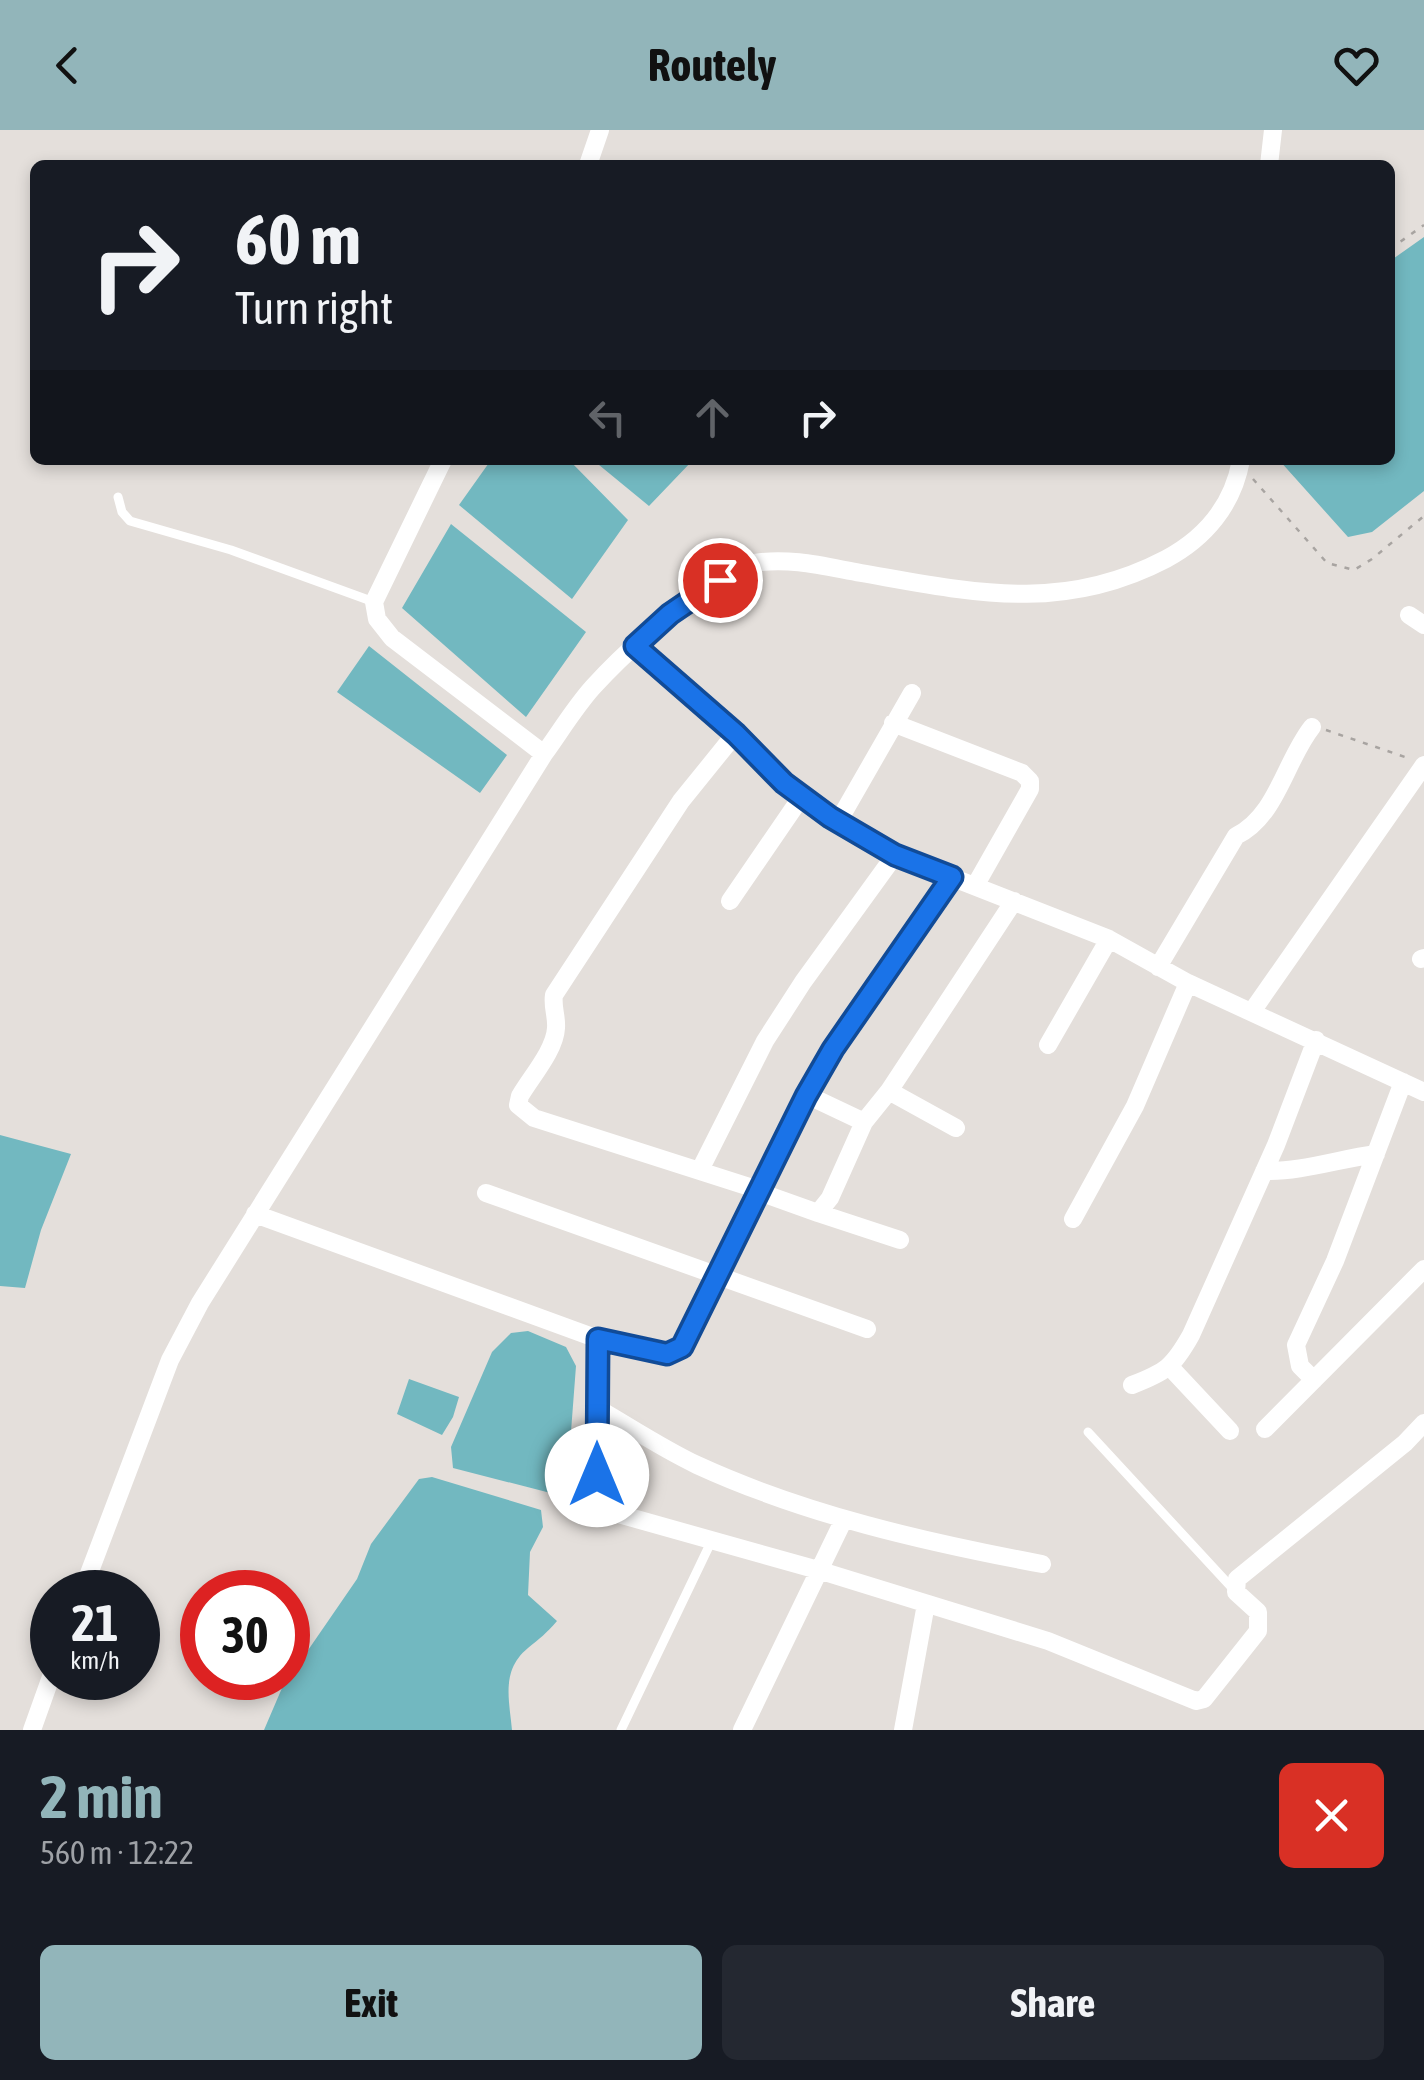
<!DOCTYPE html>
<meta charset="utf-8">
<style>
:root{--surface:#171b24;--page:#242831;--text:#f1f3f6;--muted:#9ea1a6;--accent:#92b5ba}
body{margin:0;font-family:"Asap Condensed",sans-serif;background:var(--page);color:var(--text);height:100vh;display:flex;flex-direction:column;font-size:38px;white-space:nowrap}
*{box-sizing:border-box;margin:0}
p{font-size:32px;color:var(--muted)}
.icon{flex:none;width:55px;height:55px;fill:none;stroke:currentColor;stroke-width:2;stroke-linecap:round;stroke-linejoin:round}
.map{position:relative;height:1600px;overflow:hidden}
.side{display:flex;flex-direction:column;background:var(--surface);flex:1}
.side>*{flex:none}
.banner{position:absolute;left:30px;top:30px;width:1365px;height:305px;border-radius:15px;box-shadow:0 5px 15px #0003;background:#171b24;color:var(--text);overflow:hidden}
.speed{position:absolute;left:30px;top:1440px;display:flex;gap:20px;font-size:50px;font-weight:700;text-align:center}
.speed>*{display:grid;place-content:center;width:130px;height:130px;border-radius:50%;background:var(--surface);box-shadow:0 5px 15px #0003;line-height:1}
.speed small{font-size:25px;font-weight:400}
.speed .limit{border:15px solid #d22;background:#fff;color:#111}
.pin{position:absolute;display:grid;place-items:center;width:85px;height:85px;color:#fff;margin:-42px;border:5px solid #fff;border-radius:50%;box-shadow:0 2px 10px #0007}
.me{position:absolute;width:110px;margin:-55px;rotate:0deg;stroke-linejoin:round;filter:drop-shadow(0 0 8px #0008)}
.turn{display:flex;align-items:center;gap:35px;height:210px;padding:0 40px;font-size:45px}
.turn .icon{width:130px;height:130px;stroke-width:2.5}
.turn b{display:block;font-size:70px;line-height:85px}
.lanes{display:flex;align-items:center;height:95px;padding:0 40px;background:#0003;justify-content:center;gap:50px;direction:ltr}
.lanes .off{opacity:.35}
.round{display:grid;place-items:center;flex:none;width:105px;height:105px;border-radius:15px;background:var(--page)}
.head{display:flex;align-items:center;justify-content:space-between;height:170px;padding:0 40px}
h1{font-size:60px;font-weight:700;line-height:75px;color:var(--accent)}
.cta{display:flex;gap:20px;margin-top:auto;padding:20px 40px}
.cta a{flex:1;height:115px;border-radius:15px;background:var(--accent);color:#111;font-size:40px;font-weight:700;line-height:115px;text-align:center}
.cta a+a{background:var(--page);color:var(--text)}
header{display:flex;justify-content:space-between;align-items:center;height:130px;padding:0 40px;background:var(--accent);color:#111;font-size:45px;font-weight:700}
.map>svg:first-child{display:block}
.water{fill:#72b8c0}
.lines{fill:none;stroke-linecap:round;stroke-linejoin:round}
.path{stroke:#a8a4a1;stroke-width:2.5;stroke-dasharray:5 8;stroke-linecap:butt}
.service{stroke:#fff;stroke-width:9}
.minor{stroke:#fff;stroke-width:18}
.route-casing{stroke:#114b97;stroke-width:25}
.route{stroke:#1a73e8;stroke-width:18}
</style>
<header><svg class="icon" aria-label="back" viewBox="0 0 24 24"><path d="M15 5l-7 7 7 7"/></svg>Routely<svg class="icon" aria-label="heart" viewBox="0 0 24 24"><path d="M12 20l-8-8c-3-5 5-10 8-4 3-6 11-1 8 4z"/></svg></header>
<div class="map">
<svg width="1424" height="1600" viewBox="0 0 1424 1600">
<rect width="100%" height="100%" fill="#e4dfdb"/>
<path class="water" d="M 1424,107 L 1424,361 L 1372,402 L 1348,407 L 1279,330 L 1390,330 L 1390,131 Z
M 491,330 L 569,330 L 628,390 L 572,469 L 459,375 Z
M 593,330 L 693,330 L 649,376 Z
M 451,394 L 586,502 L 526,587 L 402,478 Z
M 369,516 L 507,625 L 480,663 L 337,562 Z
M 0,1005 L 71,1024 L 41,1100 L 25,1158 L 0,1156 Z
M 528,1201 L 566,1217 L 576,1236 L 566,1367 L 453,1338 L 451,1317 L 492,1222 L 511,1203 Z
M 409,1249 L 459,1267 L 453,1287 L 442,1305 L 397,1284 Z
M 432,1347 L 541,1380 L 543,1397 L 530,1422 L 528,1465 L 557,1491 C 546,1504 540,1508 528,1518 C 501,1540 509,1569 512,1600 L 264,1600 L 282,1558 L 357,1449 L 371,1414 L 419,1349 Z"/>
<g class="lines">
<path class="path" d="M 1390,119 L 1424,95
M 1253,349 L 1327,433 L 1354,440 L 1372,429 L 1424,386
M 1326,600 L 1408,628"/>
<path class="service" d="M 118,367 L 122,382 L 130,391 L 231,420 L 374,472
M 1088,1302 L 1234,1460
M 621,1600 L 712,1410"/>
<path class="minor" d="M 588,35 L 600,0
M 1269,35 L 1273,0
M 443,330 L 374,472 L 377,489 L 392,508 L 544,624
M 1409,485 L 1424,495
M 635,516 L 736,603 L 784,653 L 830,687 L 895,725 L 1109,809 L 1188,853 L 1424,962
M 893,593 L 1022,643 L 1030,651 L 1030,659 L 975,756
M 736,603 L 681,671 L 554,865 C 552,877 557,886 556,898 C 555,920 531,947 520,966 L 518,975 L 534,988 L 759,1060
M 838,692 L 912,563
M 730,771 L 802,666
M 1421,829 L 1424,828
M 1158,837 L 1236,706 C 1277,686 1285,631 1312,597
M 1253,880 L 1424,635
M 1048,915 L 1109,809
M 889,961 L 956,998
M 807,965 L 864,992
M 700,1040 L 765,911 L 803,852 L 895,725
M 1264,1041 C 1301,1042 1339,1029 1376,1024
M 759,1062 L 818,1083 L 830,1068 L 864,992 L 889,961 L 1014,771
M 486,1063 L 867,1199
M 818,1083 L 900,1110
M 255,1084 L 598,1209 L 667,1223 L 682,1217 L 807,965 L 846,896 L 952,747
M 1073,1089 L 1135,976 L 1188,853
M 598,1209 L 597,1378 L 818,1440 L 1048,1511 L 1196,1571 L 1204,1569 L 1258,1501 L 1258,1482 L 1236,1462 L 1237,1449 L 1405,1313 L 1424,1293
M 1170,1237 L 1230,1301
M 1314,1250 L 1300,1236 L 1296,1215 L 1335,1131 L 1403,952
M 1132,1255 C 1166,1242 1173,1237 1191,1205 L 1276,1015 L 1316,910
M 597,1278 C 630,1297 663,1319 697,1335 C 806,1385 925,1412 1042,1434
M 1265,1299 L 1424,1139
M 82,1462 L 170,1230 L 200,1173 L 544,624 C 560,602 575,577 593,557 C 626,521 663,489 703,462 C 718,452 737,436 755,433 C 790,427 827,437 861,443 C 971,462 1061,484 1166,429 C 1205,408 1233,375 1241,330
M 32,1600 L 52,1544
M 742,1600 L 844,1389
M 903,1600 L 926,1474"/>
</g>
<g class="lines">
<defs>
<path id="route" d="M 597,1345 L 598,1209 L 667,1224 L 682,1217 L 806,966 L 833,919 L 952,747 L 895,725 L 830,687 L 784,653 L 736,604 L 635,516 L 670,484 L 720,450"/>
</defs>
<use href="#route" class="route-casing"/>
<use href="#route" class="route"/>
</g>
</svg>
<div class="speed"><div>21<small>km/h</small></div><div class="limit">30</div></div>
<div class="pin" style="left:720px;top:450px;background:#d93025"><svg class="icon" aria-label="arrive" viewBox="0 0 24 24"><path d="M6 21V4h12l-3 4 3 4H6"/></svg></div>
<svg class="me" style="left:597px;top:1345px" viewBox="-20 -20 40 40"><circle r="19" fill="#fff"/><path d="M0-13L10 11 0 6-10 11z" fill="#1a73e8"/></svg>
<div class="banner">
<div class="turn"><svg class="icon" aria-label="right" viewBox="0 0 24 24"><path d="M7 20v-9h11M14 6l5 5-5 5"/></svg><div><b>60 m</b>Turn right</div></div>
<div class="lanes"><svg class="icon off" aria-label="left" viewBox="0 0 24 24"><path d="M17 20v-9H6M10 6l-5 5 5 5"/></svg><svg class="icon off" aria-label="ahead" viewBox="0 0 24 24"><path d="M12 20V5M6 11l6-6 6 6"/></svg><svg class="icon" aria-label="right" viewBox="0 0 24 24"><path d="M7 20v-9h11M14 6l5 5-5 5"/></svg></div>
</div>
</div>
<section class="side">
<div class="head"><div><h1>2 min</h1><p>560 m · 12:22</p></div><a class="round" style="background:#d93025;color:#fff"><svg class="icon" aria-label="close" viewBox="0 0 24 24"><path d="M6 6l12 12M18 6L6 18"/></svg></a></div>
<div class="cta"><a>Exit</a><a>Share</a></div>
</section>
